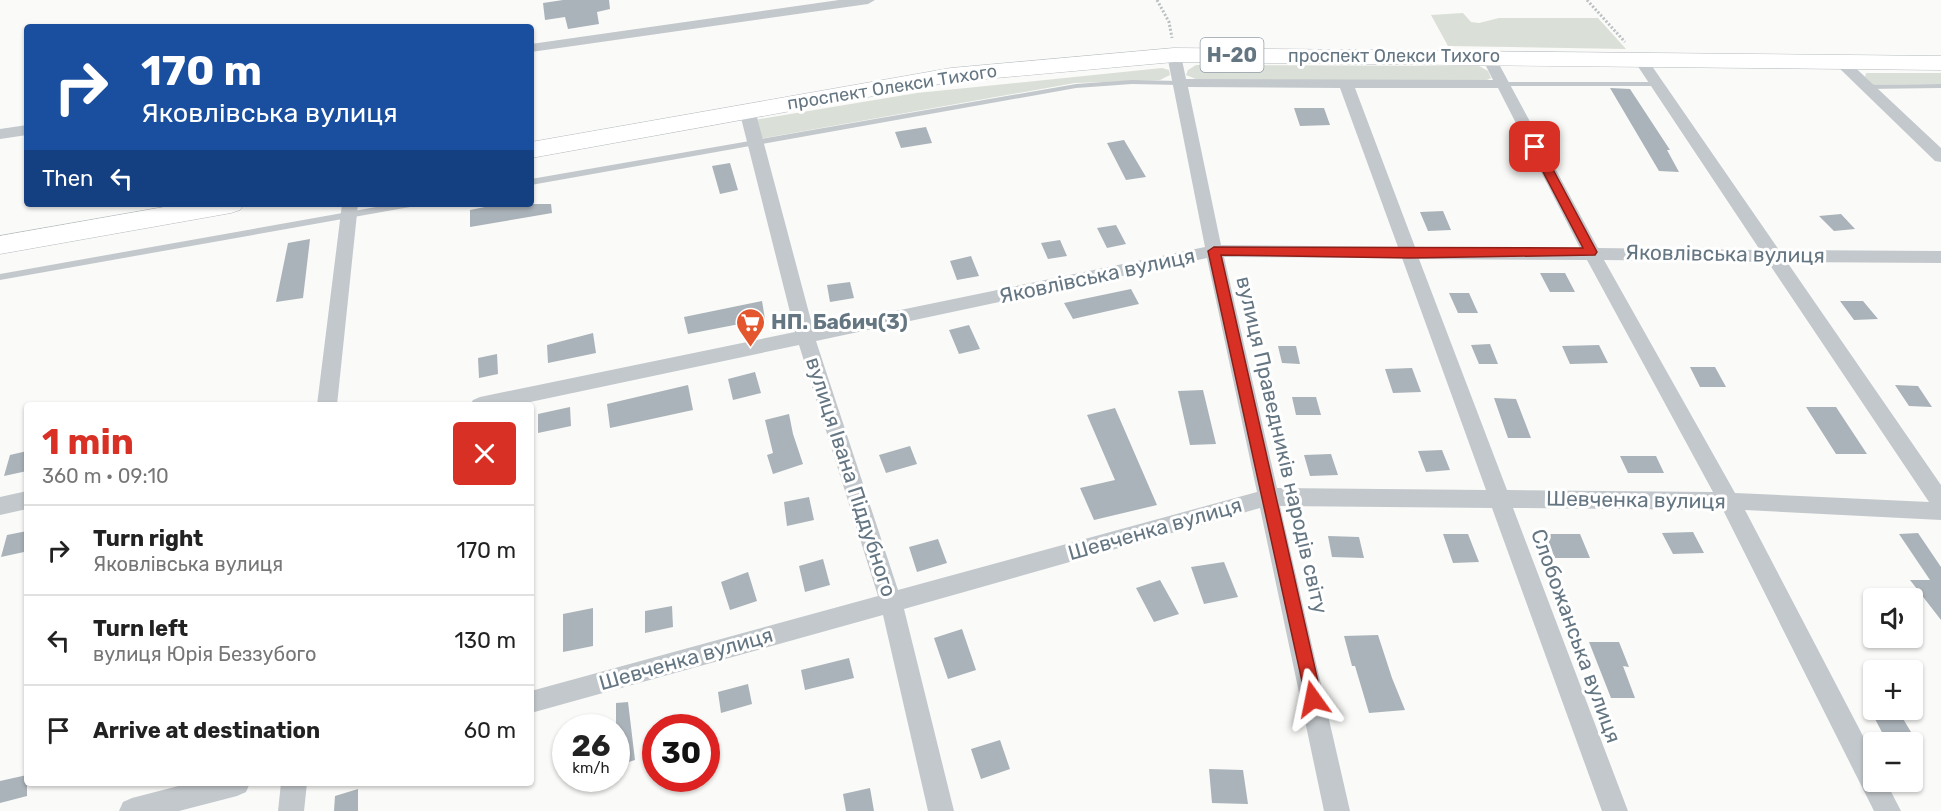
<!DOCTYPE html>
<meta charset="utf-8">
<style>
:root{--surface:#fff;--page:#f2f2f2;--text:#222;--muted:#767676;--line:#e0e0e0;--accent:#d93025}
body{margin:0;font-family:Rubik,sans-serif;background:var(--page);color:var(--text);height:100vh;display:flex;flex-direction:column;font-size:22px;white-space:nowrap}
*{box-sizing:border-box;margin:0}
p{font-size:20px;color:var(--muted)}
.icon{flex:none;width:33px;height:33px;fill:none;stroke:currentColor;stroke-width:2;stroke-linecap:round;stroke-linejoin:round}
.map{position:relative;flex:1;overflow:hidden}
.details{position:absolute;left:24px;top:402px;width:510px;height:384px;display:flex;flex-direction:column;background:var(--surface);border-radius:6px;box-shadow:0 2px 4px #0004}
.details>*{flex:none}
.banner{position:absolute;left:24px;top:24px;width:510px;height:183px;border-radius:6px;box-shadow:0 2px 4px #0004;background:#1a4fa0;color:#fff;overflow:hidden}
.controls{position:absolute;left:1863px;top:588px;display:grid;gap:12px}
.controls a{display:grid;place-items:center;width:60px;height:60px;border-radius:6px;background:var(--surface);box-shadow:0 2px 4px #0004;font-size:30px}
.speed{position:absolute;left:552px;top:714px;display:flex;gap:12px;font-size:30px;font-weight:700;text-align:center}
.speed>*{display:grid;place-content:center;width:78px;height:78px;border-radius:50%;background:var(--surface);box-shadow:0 2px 4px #0004;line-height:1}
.speed small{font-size:15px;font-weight:400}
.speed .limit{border:9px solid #d22;background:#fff;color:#111}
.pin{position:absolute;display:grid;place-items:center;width:51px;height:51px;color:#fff;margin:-26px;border-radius:12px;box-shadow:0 3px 9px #0006}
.me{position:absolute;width:66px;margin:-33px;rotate:348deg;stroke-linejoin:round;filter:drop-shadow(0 0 4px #0008)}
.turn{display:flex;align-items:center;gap:21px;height:126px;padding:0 18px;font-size:27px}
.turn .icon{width:78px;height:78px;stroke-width:2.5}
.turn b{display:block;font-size:42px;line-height:51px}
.then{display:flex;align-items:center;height:57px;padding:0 18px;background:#0003;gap:12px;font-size:22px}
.round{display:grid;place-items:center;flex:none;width:63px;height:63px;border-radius:6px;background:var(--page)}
.summary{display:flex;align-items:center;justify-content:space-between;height:102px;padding:0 18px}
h1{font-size:36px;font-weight:700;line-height:45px;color:var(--accent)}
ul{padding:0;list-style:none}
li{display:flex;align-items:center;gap:18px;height:90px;padding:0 18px;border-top:2px solid var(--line)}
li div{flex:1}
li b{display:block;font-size:22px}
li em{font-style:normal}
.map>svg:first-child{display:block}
.green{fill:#dadfd7}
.building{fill:#aab3b9}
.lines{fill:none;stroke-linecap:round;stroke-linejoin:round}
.primary-casing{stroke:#b5babe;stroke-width:1}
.path{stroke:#bbbfc2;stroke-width:3;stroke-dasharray:2 2;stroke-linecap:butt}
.lane{fill:#c3c8cc;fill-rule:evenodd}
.street{fill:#c3c8cc;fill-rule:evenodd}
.primary{fill:#fff;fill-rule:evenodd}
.route{fill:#d93025;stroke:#8d1f18;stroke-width:1.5}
.labels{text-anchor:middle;stroke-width:6;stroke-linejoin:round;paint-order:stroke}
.far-street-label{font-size:18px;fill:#657683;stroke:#fff}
.shield{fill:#fff;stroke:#939fa8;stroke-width:1.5}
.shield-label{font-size:20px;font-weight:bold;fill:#657683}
.street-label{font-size:21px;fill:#657683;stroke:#fff}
.poi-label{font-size:21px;font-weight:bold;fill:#657683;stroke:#fff;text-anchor:start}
</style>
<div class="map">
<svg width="1941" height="811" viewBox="0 0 1941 811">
<rect width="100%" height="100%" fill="#fafaf8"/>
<path class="green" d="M 1463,13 L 1471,22 L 1479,23 L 1499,18 L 1598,18 L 1626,49 L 1448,46 L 1431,15 Z
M 1196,65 L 1479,66 L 1488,71 L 1491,78 L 1485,81 L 1198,80 L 1186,75 L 1188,70 Z
M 1162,68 L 1169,70 L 1170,75 L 1160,80 L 1075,83 L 759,139 L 754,120 L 917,93 Z
M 1866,73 L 1941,73 L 1941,84 L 1873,85 L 1865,77 Z"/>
<path class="building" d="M 563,0 L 609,0 L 610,9 L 597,12 L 599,24 L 568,29 L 565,17 L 545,20 L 543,3 Z
M 1610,88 L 1630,89 L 1670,150 L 1667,150 L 1679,172 L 1659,171 Z
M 1294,108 L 1324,108 L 1330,125 L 1300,126 Z
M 926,127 L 932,143 L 901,148 L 895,132 Z
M 1124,140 L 1146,177 L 1126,180 L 1107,143 Z
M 730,163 L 738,190 L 720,194 L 712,166 Z
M 500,204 L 551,204 L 552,213 L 470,227 L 470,210 Z
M 1443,211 L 1451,230 L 1428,231 L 1420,212 Z
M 1841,214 L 1855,229 L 1834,231 L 1819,216 Z
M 1116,225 L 1126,244 L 1107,248 L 1097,228 Z
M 310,239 L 303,298 L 276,302 L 288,243 Z
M 1060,240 L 1067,256 L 1048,259 L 1041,243 Z
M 971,256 L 979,276 L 957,280 L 950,261 Z
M 1540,273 L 1565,273 L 1575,292 L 1550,292 Z
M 850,282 L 854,298 L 830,302 L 827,285 Z
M 1131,289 L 1139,304 L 1073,319 L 1064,303 Z
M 1449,293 L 1469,293 L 1478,313 L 1458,313 Z
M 762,301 L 765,319 L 688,334 L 684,317 Z
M 1840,301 L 1863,301 L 1878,319 L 1854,320 Z
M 969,325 L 980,349 L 959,354 L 949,330 Z
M 593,333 L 596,353 L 548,363 L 547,345 Z
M 1490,344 L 1498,364 L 1479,364 L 1471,345 Z
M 1599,345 L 1608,363 L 1570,364 L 1562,346 Z
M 1278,346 L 1296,346 L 1300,364 L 1282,363 Z
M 497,354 L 498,374 L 479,378 L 478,358 Z
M 1690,367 L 1715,367 L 1726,387 L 1700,387 Z
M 1412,368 L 1421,392 L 1393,393 L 1385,369 Z
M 755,372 L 761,393 L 733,400 L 728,379 Z
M 688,385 L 693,410 L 610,428 L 607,404 Z
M 1895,385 L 1918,386 L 1932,407 L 1909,406 Z
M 1203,390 L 1216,444 L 1190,445 L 1178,391 Z
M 1292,397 L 1316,397 L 1321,415 L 1296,415 Z
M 1494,398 L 1516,399 L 1531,438 L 1508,438 Z
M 570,407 L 571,426 L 538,433 L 538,414 Z
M 1806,407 L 1836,407 L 1867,454 L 1836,454 Z
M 1115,408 L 1157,505 L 1094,520 L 1080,488 L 1115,480 L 1087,415 Z
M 789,414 L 793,434 L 803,464 L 773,474 L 767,455 L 773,453 L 765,420 Z
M 910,446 L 917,464 L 886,473 L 879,455 Z
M 1442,450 L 1450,470 L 1426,472 L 1418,451 Z
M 27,451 L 27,471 L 4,476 L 10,455 Z
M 1331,454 L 1338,475 L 1310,476 L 1304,455 Z
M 1620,456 L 1656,456 L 1664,473 L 1628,473 Z
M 809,497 L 814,520 L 787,526 L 784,502 Z
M 27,531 L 24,552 L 1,557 L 7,535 Z
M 1693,532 L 1704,553 L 1673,554 L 1662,533 Z
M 1918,533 L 1941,567 L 1941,620 L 1910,580 L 1930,580 L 1899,534 Z
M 1443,534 L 1468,534 L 1479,562 L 1453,563 Z
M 1545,534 L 1580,534 L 1590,558 L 1555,558 Z
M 1328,536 L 1359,537 L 1364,558 L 1332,557 Z
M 938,539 L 947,563 L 917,572 L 909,547 Z
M 823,559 L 830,585 L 805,592 L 799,566 Z
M 1224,562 L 1238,597 L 1204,604 L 1191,567 Z
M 748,572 L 757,601 L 730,610 L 721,582 Z
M 1160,580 L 1179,614 L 1154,622 L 1136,588 Z
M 672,606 L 673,627 L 645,633 L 645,611 Z
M 593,608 L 593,646 L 563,652 L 563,614 Z
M 962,629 L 976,670 L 948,679 L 934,638 Z
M 1378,635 L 1392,678 L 1405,710 L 1369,713 L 1355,666 L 1352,666 L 1344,636 Z
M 1589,642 L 1619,642 L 1629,667 L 1623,666 L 1635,698 L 1611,698 Z
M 849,658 L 854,678 L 805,690 L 801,670 Z
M 748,684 L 752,704 L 721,713 L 718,692 Z
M 628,702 L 635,760 L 616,766 L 616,703 Z
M 1874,717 L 1902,717 L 1917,742 L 1887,742 Z
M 1000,740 L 1010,769 L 981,779 L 971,749 Z
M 1209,769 L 1243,770 L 1248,804 L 1212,803 Z
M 27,775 L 27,796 L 0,803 L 0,781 Z
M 870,788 L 874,811 L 846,811 L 843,794 Z
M 358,789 L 358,811 L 334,811 L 335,796 Z"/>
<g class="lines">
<defs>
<path id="primary" d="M 1174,48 L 1941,56 L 1941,70 L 1174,62 L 951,82 L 531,158 L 531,142 L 951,68 Z
M 181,204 L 244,204 L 240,210 L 231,213 L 0,254 L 0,236 Z"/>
</defs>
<use href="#primary" class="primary-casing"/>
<path class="path" d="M 1157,0 L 1169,22 L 1172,38
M 1587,0 L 1625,42"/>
<path class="lane" d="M 1132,80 L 1180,81 L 1184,83 L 1180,85 L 1132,84 L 1076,88 L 531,185 L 531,179 L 1076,84 Z
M 1499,82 L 1657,82 L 1661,84 L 1657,86 L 1499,86 Z
M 1941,84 L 1941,88 L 1867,89 L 1863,87 L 1867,85 Z
M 393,204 L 414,204 L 410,207 L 0,280 L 0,274 Z"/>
<path class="street" d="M 839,0 L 875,0 L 868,4 L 531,52 L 531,44 Z
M 1174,51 L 1181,55 L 1186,79 L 1493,80 L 1481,56 L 1488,52 L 1493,53 L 1598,248 L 1760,250 L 1633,59 L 1635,56 L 1645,56 L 1779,250 L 1941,251 L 1941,263 L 1787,262 L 1941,485 L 1941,520 L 1745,510 L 1874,757 L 1874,782 L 1886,782 L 1901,811 L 1874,811 L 1723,510 L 1513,508 L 1628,811 L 1602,811 L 1492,508 L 1280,506 L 1350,811 L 1324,811 L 1260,508 L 904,609 L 954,811 L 928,811 L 883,615 L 531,713 L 531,691 L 878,596 L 799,345 L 516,405 L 470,405 L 473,400 L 480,397 L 795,332 L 739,110 L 742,107 L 747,105 L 755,110 L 813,328 L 1205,247 L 1167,55 ZM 1188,87 L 1340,88 L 1398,247 L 1221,245 ZM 1355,88 L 1498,88 L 1580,248 L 1415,247 ZM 1224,257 L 1402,258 L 1486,490 L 1277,488 ZM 1207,258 L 1257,492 L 898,590 L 816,341 ZM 1419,259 L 1587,260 L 1713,492 L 1507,490 ZM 1604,260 L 1768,262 L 1929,502 L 1735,493 Z
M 1841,58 L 1846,59 L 1941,148 L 1941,162 L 1935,161 L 1836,65 L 1834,62 L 1836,59 Z
M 27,125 L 27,135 L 0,139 L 0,129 Z
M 342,204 L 358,204 L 337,405 L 317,405 Z
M 27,491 L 27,509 L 0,515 L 0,497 Z
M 190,783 L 250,783 L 246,792 L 237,796 L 179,811 L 119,811 L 123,802 L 132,798 Z
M 281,783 L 307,783 L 304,811 L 278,811 Z"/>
<use href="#primary" class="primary"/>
</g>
<path class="route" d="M 1535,144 L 1541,147 L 1597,252 L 1595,255 L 1410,258 L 1221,255 L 1322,699 L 1319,704 L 1313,707 L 1307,704 L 1208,251 L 1214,247 L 1583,248 L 1530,147 Z"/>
<defs>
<symbol id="supermarket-pin" viewBox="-11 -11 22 30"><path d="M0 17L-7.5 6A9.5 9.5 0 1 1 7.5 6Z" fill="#e4572e" stroke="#fff"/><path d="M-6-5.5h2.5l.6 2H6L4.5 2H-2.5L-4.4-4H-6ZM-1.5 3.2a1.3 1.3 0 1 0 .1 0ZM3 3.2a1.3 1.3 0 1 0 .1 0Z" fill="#fff"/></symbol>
</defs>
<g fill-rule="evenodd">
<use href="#supermarket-pin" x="734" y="306" width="33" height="45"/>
</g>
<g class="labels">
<g class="far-street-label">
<text x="1394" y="62">проспект Олекси Тихого</text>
<text transform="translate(892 87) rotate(-9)" y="6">проспект Олекси Тихого</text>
</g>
<rect class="shield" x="1200.5" y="38" width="63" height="34" rx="4.5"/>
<g class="shield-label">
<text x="1232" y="62">Н-20</text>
</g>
<g class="street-label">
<text transform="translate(1725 254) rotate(1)" y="7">Яковлівська вулиця</text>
<text transform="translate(1097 276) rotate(-12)" y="7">Яковлівська вулиця</text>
<text transform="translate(1282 445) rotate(77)" y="7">вулиця Праведників народів світу</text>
<text transform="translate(851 477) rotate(72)" y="7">вулиця Івана Піддубного</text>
<text transform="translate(1636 500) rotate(1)" y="7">Шевченка вулиця</text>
<text transform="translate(1155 529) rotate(-16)" y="7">Шевченка вулиця</text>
<text transform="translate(1576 636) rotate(70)" y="7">Слобожанська вулиця</text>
<text transform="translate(686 659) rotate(-16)" y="7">Шевченка вулиця</text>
</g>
<g class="poi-label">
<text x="771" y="329">НП. Бабич(3)</text>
</g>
</g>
</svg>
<div class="controls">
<a><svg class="icon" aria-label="sound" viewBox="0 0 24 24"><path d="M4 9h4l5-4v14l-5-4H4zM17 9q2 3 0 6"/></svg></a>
<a>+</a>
<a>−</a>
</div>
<div class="speed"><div>26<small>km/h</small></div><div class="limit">30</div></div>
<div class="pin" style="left:1535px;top:147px;background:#d93025"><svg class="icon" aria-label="arrive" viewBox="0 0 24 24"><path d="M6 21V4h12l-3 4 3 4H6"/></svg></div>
<svg class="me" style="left:1313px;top:699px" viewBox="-20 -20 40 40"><path d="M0-17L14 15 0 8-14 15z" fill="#d93025" stroke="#fff" stroke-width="4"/></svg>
<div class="banner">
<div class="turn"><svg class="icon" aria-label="right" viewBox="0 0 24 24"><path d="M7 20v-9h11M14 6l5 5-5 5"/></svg><div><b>170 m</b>Яковлівська вулиця</div></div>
<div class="then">Then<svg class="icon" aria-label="left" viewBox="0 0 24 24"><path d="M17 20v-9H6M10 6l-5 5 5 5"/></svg></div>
</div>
<section class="details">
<div class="summary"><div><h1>1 min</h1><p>360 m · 09:10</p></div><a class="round" style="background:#d93025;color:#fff"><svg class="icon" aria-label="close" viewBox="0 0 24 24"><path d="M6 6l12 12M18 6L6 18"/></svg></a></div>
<ul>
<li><svg class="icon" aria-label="right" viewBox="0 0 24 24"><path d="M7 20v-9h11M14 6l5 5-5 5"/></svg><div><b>Turn right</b><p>Яковлівська вулиця</p></div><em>170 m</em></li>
<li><svg class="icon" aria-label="left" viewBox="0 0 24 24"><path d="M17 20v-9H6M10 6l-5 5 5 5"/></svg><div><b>Turn left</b><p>вулиця Юрія Беззубого</p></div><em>130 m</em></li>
<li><svg class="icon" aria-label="arrive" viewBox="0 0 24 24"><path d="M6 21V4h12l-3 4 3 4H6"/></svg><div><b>Arrive at destination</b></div><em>60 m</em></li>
</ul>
</section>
</div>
